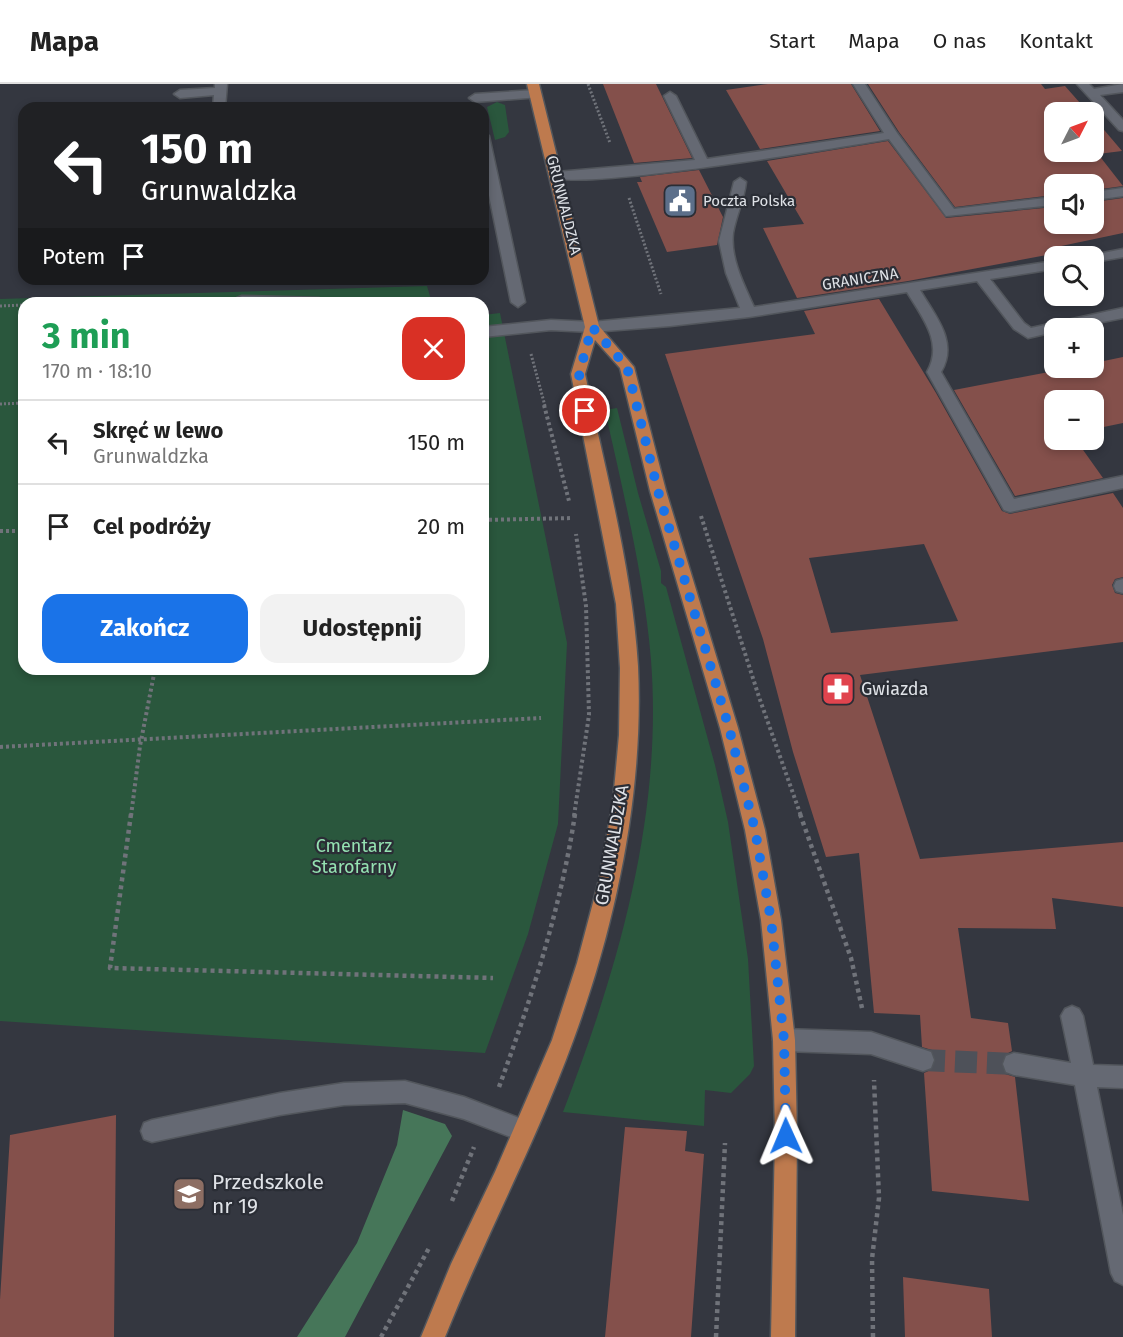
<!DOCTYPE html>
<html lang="pl">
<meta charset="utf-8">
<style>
:root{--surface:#fff;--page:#f2f2f2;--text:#222;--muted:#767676;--line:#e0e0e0;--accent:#1a73e8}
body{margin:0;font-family:"Fira Sans",sans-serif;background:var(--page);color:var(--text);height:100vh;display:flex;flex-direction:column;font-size:22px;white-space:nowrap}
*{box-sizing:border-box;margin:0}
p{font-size:20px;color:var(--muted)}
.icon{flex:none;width:33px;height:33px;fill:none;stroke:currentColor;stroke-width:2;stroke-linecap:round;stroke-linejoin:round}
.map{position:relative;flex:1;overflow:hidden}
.panel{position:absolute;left:18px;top:213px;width:471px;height:378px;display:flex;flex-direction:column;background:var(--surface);border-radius:18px;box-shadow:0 3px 9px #0003}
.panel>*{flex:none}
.guide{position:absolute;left:18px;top:18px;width:471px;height:183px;border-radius:18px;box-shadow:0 3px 9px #0003;background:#202124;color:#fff;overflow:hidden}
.needle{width:39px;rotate:48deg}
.fabs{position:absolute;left:1044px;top:18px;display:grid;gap:12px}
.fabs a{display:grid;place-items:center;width:60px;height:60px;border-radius:12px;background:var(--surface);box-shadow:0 3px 9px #0003;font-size:30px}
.pin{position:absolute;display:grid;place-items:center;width:51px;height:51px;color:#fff;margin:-26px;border:3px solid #fff;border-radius:50%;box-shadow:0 2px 6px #0007}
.me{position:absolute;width:66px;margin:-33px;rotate:359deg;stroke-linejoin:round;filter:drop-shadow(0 0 4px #0008)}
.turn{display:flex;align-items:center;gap:21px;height:126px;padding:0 24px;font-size:27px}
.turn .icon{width:78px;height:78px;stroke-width:2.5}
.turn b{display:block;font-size:42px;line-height:51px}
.then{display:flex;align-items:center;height:57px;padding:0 24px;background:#0003;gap:12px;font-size:22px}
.round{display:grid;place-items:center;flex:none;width:63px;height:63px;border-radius:18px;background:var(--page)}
.overview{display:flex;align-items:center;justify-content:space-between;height:102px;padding:0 24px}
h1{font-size:36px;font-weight:700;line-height:45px;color:#1e9e55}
.primary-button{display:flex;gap:12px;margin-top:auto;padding:12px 24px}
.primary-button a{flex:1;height:69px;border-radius:18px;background:var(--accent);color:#fff;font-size:24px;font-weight:700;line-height:69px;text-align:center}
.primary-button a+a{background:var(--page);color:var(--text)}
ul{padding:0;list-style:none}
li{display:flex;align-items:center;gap:18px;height:84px;padding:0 24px;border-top:2px solid var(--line)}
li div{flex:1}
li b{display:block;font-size:22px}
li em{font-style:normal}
header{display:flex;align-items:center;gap:36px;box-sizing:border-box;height:84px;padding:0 30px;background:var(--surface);border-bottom:2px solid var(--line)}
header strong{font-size:28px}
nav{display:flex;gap:33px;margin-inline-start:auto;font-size:21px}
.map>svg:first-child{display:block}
.green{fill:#2a573d}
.forest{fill:#467659}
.building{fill:#84504b;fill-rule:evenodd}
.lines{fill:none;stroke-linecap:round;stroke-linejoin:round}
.minor-tunnel{stroke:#4e5159;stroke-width:22;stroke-dasharray:22 10;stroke-linecap:butt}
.minor-casing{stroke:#52565c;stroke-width:3}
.major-casing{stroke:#52565c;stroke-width:3}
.path-far2{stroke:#70737a;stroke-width:3;stroke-dasharray:2 2;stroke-linecap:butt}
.path-far1{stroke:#70737a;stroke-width:4;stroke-dasharray:3 3;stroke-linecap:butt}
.path{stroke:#70737a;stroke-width:4.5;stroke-dasharray:4 4;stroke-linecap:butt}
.minor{fill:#656973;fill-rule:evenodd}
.major{fill:#be7a4e;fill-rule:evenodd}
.route{stroke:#1a73e8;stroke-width:10;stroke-dasharray:0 18}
.labels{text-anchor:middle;stroke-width:4.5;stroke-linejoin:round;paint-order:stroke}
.far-poi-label{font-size:15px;fill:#dfe2e7;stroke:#2a2d35;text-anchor:start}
.far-street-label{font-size:15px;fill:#dfe2e7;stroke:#2a2d35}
.poi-label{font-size:18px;fill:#dfe2e7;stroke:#2a2d35;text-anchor:start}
.street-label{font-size:18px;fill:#dfe2e7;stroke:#2a2d35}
.park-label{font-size:18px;fill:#95e2b2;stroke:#2a2d35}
.near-poi-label{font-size:21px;fill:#dfe2e7;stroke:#2a2d35;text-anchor:start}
</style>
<header>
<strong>Mapa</strong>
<nav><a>Start</a><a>Mapa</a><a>O nas</a><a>Kontakt</a></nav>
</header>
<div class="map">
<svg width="1123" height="1253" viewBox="0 0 1123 1253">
<rect width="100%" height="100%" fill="#343740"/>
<path class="green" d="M 497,18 L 505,21 L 509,48 L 505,53 L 495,56 L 487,23 Z
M 427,202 L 432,219 L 24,219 L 24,585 L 483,585 L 483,231 L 500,229 L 567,559 L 558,740 L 528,850 L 485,969 L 0,937 L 0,215 Z
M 617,324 L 638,409 L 661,487 L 661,499 L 666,503 L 715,681 L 728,738 L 748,875 L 754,982 L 750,990 L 731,1009 L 705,1006 L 704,1042 L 563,1028 C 618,885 663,732 651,576 C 644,491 623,408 605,326 Z"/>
<path class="forest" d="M 403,1026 L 445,1040 L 452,1052 L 345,1253 L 297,1253 L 357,1159 L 397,1061 Z"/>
<path class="building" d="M 603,0 L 656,0 L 692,74 L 634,79 Z
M 768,0 L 851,0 L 880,47 L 760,65 L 726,6 Z
M 868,0 L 1041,0 L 1045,5 L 1065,2 L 1088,28 L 1054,28 L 1054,68 L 1094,68 L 1094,34 L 1122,67 L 1098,70 L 1123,102 L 1094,106 L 1094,100 L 1054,100 L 1054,111 L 955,123 L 899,48 Z
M 888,57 L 946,134 L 1054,123 L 1054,140 L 1094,140 L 1094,118 L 1123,114 L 1123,149 L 1047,165 L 1052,170 L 908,197 L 797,214 L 763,144 L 804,140 L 767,77 Z
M 699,86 L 723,133 L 717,161 L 667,168 L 637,98 L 642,98 L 640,93 Z
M 879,215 L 936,309 L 1002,427 L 1010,430 L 1113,409 L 1123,424 L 1123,493 L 1115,495 L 1112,501 L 1115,509 L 1123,511 L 1123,558 L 860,591 L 920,775 L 1123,758 L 1123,823 L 1052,814 L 1056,845 L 958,844 L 971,934 L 1008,939 L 1012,967 L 1004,971 L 1001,981 L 1005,990 L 1015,993 L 1029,1117 L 932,1107 L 924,989 L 933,985 L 936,975 L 932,966 L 922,963 L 920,931 L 874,929 L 859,769 L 826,773 L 793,668 L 763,555 L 665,270 L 815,250 L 804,227 ZM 924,460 L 958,537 L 831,549 L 809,474 Z
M 1123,273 L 1123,339 L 1094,345 L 1094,316 L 1054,316 L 1054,356 L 1076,356 L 1103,394 L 1015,412 L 954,306 L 1070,284 L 1094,284 L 1094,279 Z
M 116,1031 L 114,1253 L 0,1253 L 0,1216 L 10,1051 Z
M 625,1043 L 687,1047 L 685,1067 L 704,1070 L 691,1253 L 605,1253 Z
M 903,1193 L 989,1205 L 992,1253 L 905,1253 Z"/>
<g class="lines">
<path class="minor-tunnel" d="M 923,976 L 1014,980"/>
<defs>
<path id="minor" d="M 215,0 L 227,0 L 225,24 L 213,24 L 214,11 L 180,14 L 174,10 L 180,6 L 215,4 Z
M 853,0 L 865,0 L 897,49 L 954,125 L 1054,113 L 1054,121 L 946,132 L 889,55 C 848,62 568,109 551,92 L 557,88 L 695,76 L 664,12 L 670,8 L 676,12 L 707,75 L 884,49 Z
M 1077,0 L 1089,0 L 1094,5 L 1123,0 L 1123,8 L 1100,11 L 1123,36 L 1123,47 L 1119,46 Z
M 536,6 L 540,7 L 540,13 L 475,18 L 469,14 L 475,10 Z
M 483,48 L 489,52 L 525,218 L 518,223 L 511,218 L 483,82 Z
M 740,94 L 746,98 C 744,116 736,132 733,149 C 730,174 744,201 754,223 L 1054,177 L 1054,185 L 990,195 L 1024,239 L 1031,244 L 1123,224 L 1123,234 L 1071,244 L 1054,244 L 1054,248 L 1028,254 L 1014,245 L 977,197 L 920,206 C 935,232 959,258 941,288 L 1014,415 L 1123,392 L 1123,404 L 1010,428 L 1004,426 L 927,288 C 944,259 922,233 907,208 L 749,233 L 670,242 L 592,248 L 551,246 L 483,253 L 483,243 L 551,236 L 592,238 L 740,224 L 726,189 L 719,157 L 734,98 Z
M 1123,104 L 1123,112 L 1094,116 L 1094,108 Z
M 1123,165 L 1123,173 L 1094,178 L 1094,172 L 1088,172 Z
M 242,212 L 319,214 L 326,219 L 236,219 L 237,214 Z
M 1123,495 L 1123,509 L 1116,507 L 1114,502 L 1116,497 Z
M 1072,922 L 1079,925 L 1083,932 L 1093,981 L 1123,982 L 1123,1004 L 1097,1003 L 1123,1131 L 1123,1201 L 1115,1197 L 1111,1189 L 1075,1001 L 1014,991 L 1006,988 L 1003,980 L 1006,972 L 1014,969 L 1071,979 L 1061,932 L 1065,925 Z
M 784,945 L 871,948 L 931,968 L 934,976 L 931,984 L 923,987 L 871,970 L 784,967 L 776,963 L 773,956 L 776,949 Z
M 405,997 L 464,1013 L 532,1039 L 535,1047 L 532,1055 L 524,1058 L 464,1035 L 405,1019 L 344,1021 L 280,1031 L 152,1058 L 144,1055 L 141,1047 L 144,1039 L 152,1036 L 280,1009 L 344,999 Z"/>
<path id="major" d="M 527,0 L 539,0 L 599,242 L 634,283 L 666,407 L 738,644 L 765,746 L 781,836 L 795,956 L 797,1052 L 795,1253 L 771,1253 L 775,1052 L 773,956 L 761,836 L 745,746 L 720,644 L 650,407 L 620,284 L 595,256 L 585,290 C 605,386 632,484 638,582 C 644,708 616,840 573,957 C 536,1058 485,1153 445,1253 L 421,1253 L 451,1180 L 495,1088 L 552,956 L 577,879 L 599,796 L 613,717 L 619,651 L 620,584 L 616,520 L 571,290 L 585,243 Z"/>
</defs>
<use href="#minor" class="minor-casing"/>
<use href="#major" class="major-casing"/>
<path class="path-far2" d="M 588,0 L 610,59
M 629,114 L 661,210
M 0,222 L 24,221
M 531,270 L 545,322
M 0,320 L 24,319"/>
<path class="path-far1" d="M 544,321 L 569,417
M 701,432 L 759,613 L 801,732
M 483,436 L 573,434
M 0,447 L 24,447
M 0,663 L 541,634
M 131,732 L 140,662 L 155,585
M 574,732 L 589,631 L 586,522 L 576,450"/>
<path class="path" d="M 131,730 L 110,884 L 493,894
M 800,730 L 851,874 L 862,924
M 499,1003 C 531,915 561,824 575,730
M 452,1117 L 474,1063
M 381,1253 L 429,1164
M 716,1253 L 725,1059
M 873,1253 L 872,1175 L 879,1114 L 874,996"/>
<use href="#minor" class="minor"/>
<use href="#major" class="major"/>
</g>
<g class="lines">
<path class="route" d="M 585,327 L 579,290 L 592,243 L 627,283 L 658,407 L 729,644 L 755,746 L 771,836 L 784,956 L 786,1052"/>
</g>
<defs>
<symbol id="civic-square" viewBox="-11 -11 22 22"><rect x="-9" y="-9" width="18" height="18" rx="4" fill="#5c6f8a" stroke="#2a2d35"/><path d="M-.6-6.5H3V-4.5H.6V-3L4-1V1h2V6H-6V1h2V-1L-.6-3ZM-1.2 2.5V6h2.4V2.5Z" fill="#fff"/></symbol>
<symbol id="pharmacy-square" viewBox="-11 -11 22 22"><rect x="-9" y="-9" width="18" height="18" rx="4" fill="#e0444e" stroke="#2a2d35"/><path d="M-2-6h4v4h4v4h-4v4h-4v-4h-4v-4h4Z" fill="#fff"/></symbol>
<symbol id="school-square" viewBox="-11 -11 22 22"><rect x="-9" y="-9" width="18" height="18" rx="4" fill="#8d6e63" stroke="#2a2d35"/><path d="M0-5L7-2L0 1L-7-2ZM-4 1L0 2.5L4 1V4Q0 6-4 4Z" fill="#fff"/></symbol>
</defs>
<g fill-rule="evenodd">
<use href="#civic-square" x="661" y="98" width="38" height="38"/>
<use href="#pharmacy-square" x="819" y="586" width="38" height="38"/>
<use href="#school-square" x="170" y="1091" width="38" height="38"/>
</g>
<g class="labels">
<g class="far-poi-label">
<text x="703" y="122">Poczta Polska</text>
</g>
<g class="far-street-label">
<text transform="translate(564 121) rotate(76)" y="5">GRUNWALDZKA</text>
<text transform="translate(860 195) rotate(-9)" y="5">GRANICZNA</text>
</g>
<g class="poi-label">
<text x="861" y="611">Gwiazda</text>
</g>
<g class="street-label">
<text transform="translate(612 761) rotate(-80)" y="6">GRUNWALDZKA</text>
</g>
<g class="park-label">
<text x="354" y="768">Cmentarz<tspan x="354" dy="21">Starofarny</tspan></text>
</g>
<g class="near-poi-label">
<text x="212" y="1105">Przedszkole<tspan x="212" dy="24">nr 19</tspan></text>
</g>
</g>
</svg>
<div class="fabs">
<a><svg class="needle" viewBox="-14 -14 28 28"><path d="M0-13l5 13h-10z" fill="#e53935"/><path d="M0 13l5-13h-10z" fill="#767676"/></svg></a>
<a><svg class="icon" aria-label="sound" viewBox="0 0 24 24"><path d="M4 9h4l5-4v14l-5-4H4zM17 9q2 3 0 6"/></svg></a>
<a><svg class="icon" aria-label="search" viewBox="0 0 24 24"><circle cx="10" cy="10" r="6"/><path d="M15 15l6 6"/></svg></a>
<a>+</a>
<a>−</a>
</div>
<div class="pin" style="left:585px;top:327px;background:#d93025"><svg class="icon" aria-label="arrive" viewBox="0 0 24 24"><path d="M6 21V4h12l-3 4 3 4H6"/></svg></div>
<svg class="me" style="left:786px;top:1052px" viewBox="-20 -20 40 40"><path d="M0-17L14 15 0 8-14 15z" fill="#1a73e8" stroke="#fff" stroke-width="4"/></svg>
<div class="guide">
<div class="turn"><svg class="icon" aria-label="left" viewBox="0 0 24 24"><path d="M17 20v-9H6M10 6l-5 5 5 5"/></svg><div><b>150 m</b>Grunwaldzka</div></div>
<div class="then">Potem<svg class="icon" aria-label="arrive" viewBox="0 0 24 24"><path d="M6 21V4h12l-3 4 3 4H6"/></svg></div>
</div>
<section class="panel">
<div class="overview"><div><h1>3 min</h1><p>170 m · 18:10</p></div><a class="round" style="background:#d93025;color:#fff"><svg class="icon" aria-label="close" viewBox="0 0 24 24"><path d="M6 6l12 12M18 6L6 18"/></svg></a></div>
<ul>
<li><svg class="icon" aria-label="left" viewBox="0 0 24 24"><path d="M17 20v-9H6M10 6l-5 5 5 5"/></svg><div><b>Skręć w lewo</b><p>Grunwaldzka</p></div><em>150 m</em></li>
<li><svg class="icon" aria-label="arrive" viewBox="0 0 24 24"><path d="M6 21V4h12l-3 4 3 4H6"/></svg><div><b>Cel podróży</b></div><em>20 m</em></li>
</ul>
<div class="primary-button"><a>Zakończ</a><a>Udostępnij</a></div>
</section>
</div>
